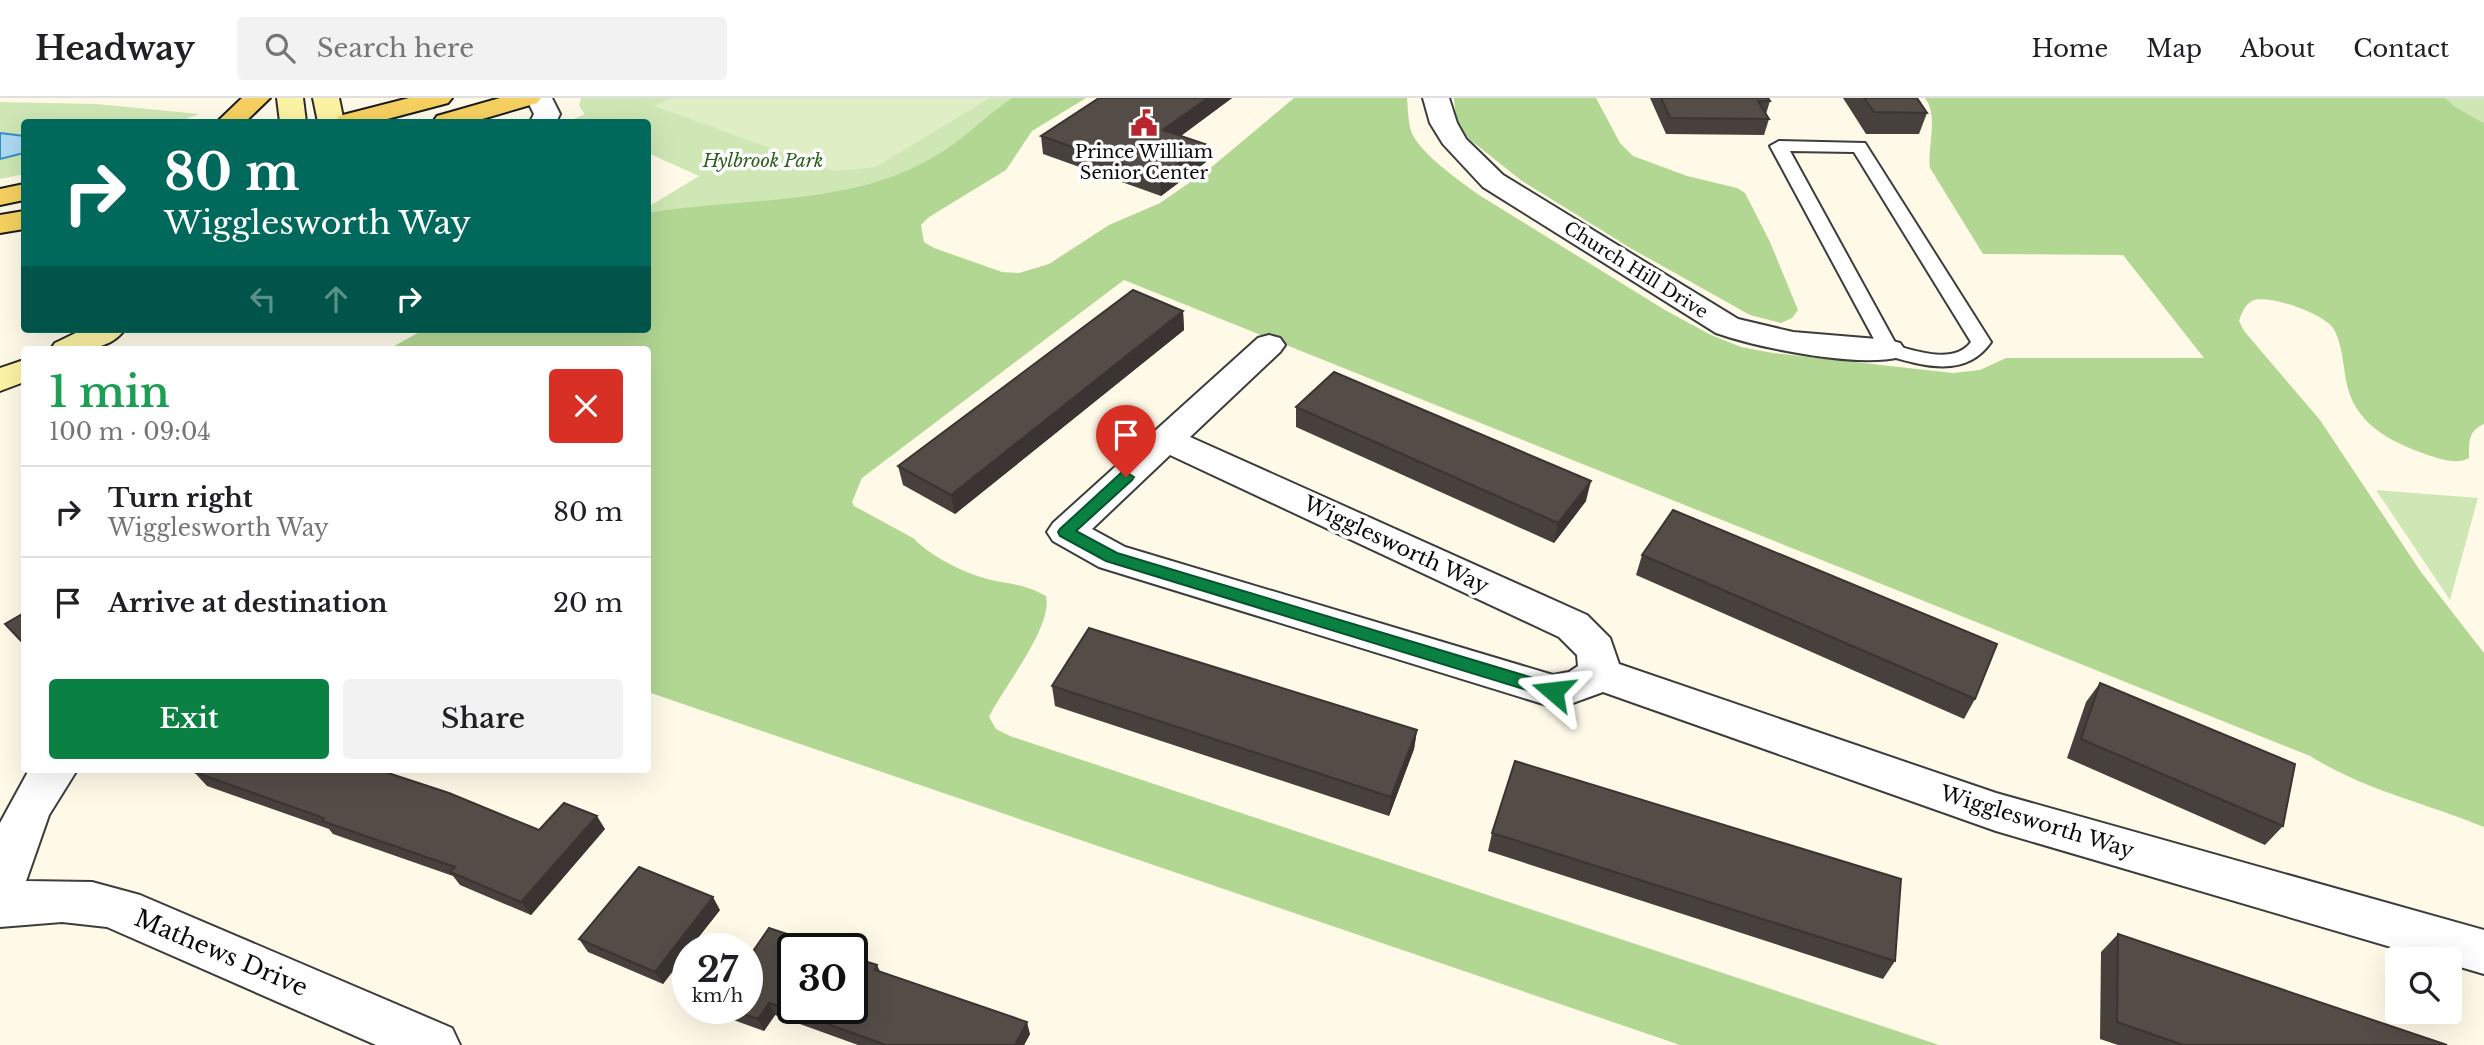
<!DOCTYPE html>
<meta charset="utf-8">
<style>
:root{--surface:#fff;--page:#f2f2f2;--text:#202124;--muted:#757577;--line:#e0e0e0;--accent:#0b8043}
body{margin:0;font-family:"Libre Baskerville",serif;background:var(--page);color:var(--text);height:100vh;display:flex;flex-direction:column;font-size:26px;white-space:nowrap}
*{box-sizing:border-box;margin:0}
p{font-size:23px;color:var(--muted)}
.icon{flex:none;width:38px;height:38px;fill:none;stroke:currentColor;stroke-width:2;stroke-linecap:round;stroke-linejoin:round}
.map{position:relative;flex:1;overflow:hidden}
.panel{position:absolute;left:21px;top:248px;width:630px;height:427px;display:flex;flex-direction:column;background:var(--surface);border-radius:7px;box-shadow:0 7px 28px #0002}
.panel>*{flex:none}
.hud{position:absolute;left:21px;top:21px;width:630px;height:214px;border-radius:7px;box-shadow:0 7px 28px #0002;background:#00695c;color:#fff;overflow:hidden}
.controls{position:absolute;left:2385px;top:849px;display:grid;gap:14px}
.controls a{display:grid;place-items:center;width:77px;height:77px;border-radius:7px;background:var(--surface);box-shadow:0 7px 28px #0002;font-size:35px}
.speed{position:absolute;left:672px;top:835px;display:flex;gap:14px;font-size:35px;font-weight:700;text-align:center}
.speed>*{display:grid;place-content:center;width:91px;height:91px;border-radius:50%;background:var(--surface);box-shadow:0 7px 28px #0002;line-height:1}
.speed small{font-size:18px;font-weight:400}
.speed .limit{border:4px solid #111;border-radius:10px;background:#fff;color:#111}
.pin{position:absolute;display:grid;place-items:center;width:60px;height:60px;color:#fff;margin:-72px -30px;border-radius:50% 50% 50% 0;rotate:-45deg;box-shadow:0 0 7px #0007}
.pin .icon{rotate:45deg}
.me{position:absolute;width:77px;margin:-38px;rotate:287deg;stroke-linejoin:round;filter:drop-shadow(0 0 5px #0008)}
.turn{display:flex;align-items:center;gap:24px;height:147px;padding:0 28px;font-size:32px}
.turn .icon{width:91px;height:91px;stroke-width:2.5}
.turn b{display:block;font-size:49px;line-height:60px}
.lanes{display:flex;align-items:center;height:66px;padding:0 28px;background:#0003;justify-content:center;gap:35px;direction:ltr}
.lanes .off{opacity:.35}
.round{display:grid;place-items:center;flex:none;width:74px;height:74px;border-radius:7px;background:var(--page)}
.headline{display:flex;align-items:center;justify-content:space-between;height:119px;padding:0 28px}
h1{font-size:42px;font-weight:600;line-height:52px;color:#1e9e55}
.button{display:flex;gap:14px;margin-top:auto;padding:14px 28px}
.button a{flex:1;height:80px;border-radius:7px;background:var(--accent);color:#fff;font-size:28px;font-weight:600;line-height:80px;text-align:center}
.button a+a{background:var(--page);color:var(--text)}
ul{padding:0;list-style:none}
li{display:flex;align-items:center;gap:21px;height:91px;padding:0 28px;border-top:2px solid var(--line)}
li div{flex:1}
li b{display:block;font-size:26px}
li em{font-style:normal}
header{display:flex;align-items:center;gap:42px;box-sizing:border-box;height:98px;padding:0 35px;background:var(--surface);border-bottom:2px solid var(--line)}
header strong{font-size:33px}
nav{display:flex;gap:38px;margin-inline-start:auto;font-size:24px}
.search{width:490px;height:63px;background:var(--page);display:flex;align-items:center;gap:18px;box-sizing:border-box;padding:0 24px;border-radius:7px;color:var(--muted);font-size:26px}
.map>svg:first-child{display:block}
.green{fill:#cee7b4}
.forest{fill:#b2d793}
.pitch{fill:#e0eec5}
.water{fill:#aedaf4;stroke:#378fca;stroke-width:2}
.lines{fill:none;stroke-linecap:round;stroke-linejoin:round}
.lane-casing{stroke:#3d3d3d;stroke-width:4}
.street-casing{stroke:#3d3d3d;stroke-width:4}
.secondary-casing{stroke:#2c2c2c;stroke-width:4}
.primary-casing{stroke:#1b1b1b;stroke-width:4}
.lane{fill:#fff;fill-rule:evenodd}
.street{fill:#fff;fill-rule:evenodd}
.secondary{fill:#fdf3a4;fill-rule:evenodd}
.primary{fill:#f6d161;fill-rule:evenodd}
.wall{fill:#47413d}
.shaded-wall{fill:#3a3532}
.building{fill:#534c47;stroke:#3a3532;stroke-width:2}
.route{fill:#0b8043;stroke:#07532c;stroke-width:2}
.labels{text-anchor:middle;stroke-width:7;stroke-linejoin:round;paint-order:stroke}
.far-poi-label{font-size:18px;fill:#0a0a0a;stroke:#fff}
.far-park-label{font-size:18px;font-style:italic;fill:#2b5f1d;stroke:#fff}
.far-street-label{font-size:18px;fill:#0a0a0a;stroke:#fff}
.street-label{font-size:21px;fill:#0a0a0a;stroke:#fff}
.near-street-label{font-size:24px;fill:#0a0a0a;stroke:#fff}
</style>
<header>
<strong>Headway</strong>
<div class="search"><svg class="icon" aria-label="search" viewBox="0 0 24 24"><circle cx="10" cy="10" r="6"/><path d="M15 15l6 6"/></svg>Search here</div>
<nav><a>Home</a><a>Map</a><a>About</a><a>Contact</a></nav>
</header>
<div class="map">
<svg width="2484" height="947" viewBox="0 0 2484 947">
<rect width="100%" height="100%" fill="#fffae8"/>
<path class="green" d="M 581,0 L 1042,0 L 895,91 L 648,145 L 648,109 L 699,78 L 648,55 L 648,24 L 578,24 L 572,22 L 585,16 L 579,8 Z
M 2445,0 L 2484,0 L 2484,25 L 2454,8 Z
M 0,4 L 97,6 L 199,16 L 178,24 L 24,24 L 24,76 L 0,81 Z
M 2376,392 L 2478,400 L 2450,502 Z"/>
<path class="forest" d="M 1012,0 L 1086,0 L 1032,33 L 1006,72 L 929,119 L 921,127 L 924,144 L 934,150 L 1002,174 L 1019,175 L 1049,166 L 1109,127 L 1160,105 L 1208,72 L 1294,0 L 1407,0 C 1408,10 1408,23 1411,33 C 1419,55 1460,83 1479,97 L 1665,212 L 1711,237 L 1741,249 L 1773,255 L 1953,275 L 1980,272 L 2006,260 L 2204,260 L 2123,157 L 1983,156 L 1930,70 C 1927,49 1939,18 1925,0 L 2445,0 L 2454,8 L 2484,25 L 2484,326 C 2468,333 2469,344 2469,360 C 2457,367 2440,361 2428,357 C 2390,344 2353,325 2346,282 C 2343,266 2342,244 2333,230 C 2324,216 2271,197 2254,202 C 2246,205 2242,214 2239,223 L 2244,233 L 2320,322 L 2421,474 L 2484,555 L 2484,729 C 2426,705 2364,692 2310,658 L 1124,182 L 862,380 L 852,404 L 854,408 L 913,440 C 932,459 962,474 987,481 C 1008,486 1026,486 1046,498 C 1053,529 1004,588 989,619 L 996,631 L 1010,638 L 1939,947 L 1680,947 L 648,594 L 648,252 L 387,252 L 425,231 L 648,231 L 648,115 C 740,99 846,109 930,61 C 960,45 984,19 1012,0 Z
M 1454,0 L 1596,0 L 1620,45 L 1633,58 L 1687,78 L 1737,90 L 1745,95 L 1770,144 L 1798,212 L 1792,220 L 1781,225 L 1750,217 L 1632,151 L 1522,83 L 1469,41 L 1456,23 Z"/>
<path class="pitch" d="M 671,0 L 990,0 L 876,69 L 834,73 L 654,8 Z"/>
<path class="water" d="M 0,35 L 24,38 L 24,55 L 0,61 Z"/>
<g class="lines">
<defs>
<path id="lane" d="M 1779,43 L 1865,45 L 1991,244 C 1965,282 1920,267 1882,256 L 1770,48 ZM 1790,53 L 1854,54 L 1971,244 C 1955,266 1919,254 1897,248 Z"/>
<path id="street" d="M 526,0 L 552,0 L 560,16 L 556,24 L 530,24 L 534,16 Z
M 1423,0 L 1449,0 L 1457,25 L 1466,41 L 1503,77 L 1738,221 L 1793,234 L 1889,242 L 1900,245 L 1905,252 L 1900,259 C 1857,270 1759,250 1716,235 L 1483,89 L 1443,46 L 1430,25 Z
M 1269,237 L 1280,240 L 1285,247 L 1280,254 L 1190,339 L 1587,517 L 1610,540 L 1619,566 L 1996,695 L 2484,832 L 2484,876 L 2450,866 L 2450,861 L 2432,861 L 1996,733 L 1603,594 L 1570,606 L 1553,609 L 1099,469 L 1053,443 L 1047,434 L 1053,425 L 1258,240 ZM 1170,357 L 1559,539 L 1577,557 L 1578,568 L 1569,574 L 1553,577 L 1125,449 L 1092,431 Z
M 29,672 L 77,672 L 49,717 L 26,783 L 92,784 L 140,797 L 452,930 L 460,947 L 376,947 L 107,829 L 62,824 L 0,829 L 0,725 Z"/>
<path id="secondary" d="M 277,0 L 303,0 L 306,24 L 280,24 Z
M 313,0 L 339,0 L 344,24 L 318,24 Z
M 84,231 L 125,231 C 108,255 75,252 50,252 L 55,245 Z
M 24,262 L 24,284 L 0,293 L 0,270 Z"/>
<path id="primary" d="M 242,0 L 270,0 L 245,24 L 217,24 Z
M 409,0 L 452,0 L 448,5 L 376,24 L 335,24 L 339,18 Z
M 500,0 L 541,0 L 537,5 L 472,24 L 433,24 L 437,18 Z
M 24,86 L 24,102 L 0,107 L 0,91 Z
M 24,113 L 24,131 L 0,135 L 0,117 Z"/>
</defs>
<use href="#lane" class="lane-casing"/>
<use href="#street" class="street-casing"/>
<use href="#secondary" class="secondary-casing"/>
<use href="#primary" class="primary-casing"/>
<use href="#lane" class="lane"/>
<use href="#street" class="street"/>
<use href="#secondary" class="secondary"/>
<use href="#primary" class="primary"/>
</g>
<path class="wall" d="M 1099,0 L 1232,0 L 1181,38 L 1205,46 L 1206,64 L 1161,98 L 1043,56 L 1041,38 Z
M 1650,0 L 1768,0 L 1770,3 L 1766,16 L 1769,21 L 1764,37 L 1666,36 Z
M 1843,0 L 1917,0 L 1927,15 L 1919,36 L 1866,36 Z
M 1183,213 L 1184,232 L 955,416 L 903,387 L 898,368 Z
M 1296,309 L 1586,403 L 1554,445 L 1296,329 Z
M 1642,457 L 1975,601 L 1964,621 L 1636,477 Z
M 2100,585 L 2283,728 L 2265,747 L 2067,660 L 2086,604 Z
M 1052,588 L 1417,632 L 1414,651 L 1389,718 L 1055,608 Z
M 194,674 L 539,732 L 605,731 L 531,817 L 460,787 L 453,778 L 333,736 L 329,731 L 207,688 Z
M 1492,735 L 1895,863 L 1883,881 L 1488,753 Z
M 720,812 L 690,850 L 688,850 L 663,886 L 588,854 L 579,841 Z
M 2118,836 L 2447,947 L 2118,947 L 2100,941 L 2101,854 Z
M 877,867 L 880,873 L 1030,936 L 1024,947 L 858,947 L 775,917 L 764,933 L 725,919 L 720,910 L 747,910 Z"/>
<path class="shaded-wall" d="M 1208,0 L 1232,0 L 1164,50 L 1163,32 Z
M 1205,46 L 1206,64 L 1161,98 L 1160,79 Z
M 1183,213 L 1184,232 L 955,416 L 951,397 Z
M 1591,383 L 1586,403 L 1554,445 L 1558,425 Z
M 1417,632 L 1414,651 L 1389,718 L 1391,699 Z
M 597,718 L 605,731 L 531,817 L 521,804 Z
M 713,799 L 720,812 L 690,850 L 688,850 L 688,854 L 663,886 L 655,874 Z
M 769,905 L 775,917 L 764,933 L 758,921 Z
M 1027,924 L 1030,936 L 1024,947 L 1015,947 Z"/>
<path class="building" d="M 1099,0 L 1208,0 L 1163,32 L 1205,46 L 1160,79 L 1041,38 Z
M 1661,0 L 1768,0 L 1770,3 L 1758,3 L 1769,21 L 1670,20 Z
M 1864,0 L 1917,0 L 1927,15 L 1874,14 Z
M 1133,192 L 1183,213 L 951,397 L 898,368 Z
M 1334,274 L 1591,383 L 1558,425 L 1296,309 Z
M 1673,412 L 1997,546 L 1975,601 L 1642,457 Z
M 24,515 L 24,546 L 5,526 Z
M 1089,530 L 1417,632 L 1391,699 L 1052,588 Z
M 2100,585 L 2295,666 L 2283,728 L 2081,641 Z
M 1515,663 L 1901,781 L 1895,863 L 1492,735 Z
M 197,672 L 379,672 L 449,695 L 539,732 L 564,705 L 597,718 L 521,804 L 450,774 L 455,769 L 322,723 L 324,720 L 194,674 Z
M 639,769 L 713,799 L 655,874 L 579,841 Z
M 769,830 L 829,850 L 793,850 L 793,910 L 852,910 L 852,859 L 877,867 L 875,872 L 1027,924 L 1015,947 L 886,947 L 769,905 L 758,921 L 727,910 L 747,910 L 747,862 Z
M 2118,836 L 2447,947 L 2183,947 L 2117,924 Z"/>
<path class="route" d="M 1126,374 L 1134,379 L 1132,382 L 1076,433 L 1117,455 L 1553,586 L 1559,588 L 1562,593 L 1559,598 L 1553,600 L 1106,463 L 1060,438 L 1058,434 L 1060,431 L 1121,375 Z"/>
<defs>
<symbol id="civic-bare" viewBox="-9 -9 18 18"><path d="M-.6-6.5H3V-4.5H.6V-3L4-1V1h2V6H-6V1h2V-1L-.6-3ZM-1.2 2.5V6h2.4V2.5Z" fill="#b6262e" stroke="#fff" stroke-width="2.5" paint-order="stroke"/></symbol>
</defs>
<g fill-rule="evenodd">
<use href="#civic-bare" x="1125" y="6" width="38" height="38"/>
</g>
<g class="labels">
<g class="far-poi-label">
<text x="1144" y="60">Prince William<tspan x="1144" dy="21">Senior Center</tspan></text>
</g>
<g class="far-park-label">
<text x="763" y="69">Hylbrook Park</text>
</g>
<g class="far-street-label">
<text transform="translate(1636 172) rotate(32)" y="6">Church Hill Drive</text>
</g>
<g class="street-label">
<text transform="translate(1396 447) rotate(25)" y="7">Wigglesworth Way</text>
<text transform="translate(2037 724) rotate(17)" y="7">Wigglesworth Way</text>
</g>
<g class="near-street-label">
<text transform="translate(221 855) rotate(23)" y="8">Mathews Drive</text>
</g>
</g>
</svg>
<div class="controls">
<a><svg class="icon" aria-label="search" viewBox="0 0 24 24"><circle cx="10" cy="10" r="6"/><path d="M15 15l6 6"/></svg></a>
</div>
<div class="speed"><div>27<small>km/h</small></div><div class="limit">30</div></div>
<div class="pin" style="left:1126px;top:379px;background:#d93025"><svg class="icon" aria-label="arrive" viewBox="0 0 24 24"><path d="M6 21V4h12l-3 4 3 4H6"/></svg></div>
<svg class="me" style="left:1553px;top:593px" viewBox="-20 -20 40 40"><path d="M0-17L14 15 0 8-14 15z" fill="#0b8043" stroke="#fff" stroke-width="4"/></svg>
<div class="hud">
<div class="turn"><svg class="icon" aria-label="right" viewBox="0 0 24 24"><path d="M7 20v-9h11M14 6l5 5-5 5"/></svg><div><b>80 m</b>Wigglesworth Way</div></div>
<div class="lanes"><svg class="icon off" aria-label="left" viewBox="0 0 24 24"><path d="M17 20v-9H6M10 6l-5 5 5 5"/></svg><svg class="icon off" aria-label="ahead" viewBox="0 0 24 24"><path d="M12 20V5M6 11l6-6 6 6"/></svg><svg class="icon" aria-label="right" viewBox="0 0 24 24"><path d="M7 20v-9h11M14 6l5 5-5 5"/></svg></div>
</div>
<section class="panel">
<div class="headline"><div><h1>1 min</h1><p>100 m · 09:04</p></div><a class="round" style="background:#d93025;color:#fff"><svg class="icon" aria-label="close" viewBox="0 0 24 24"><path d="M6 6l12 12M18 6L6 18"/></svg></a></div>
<ul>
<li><svg class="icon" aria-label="right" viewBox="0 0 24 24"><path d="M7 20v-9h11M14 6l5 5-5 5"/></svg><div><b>Turn right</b><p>Wigglesworth Way</p></div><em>80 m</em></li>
<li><svg class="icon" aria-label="arrive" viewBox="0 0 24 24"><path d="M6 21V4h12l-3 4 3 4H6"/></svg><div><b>Arrive at destination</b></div><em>20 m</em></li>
</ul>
<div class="button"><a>Exit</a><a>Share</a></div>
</section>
</div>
